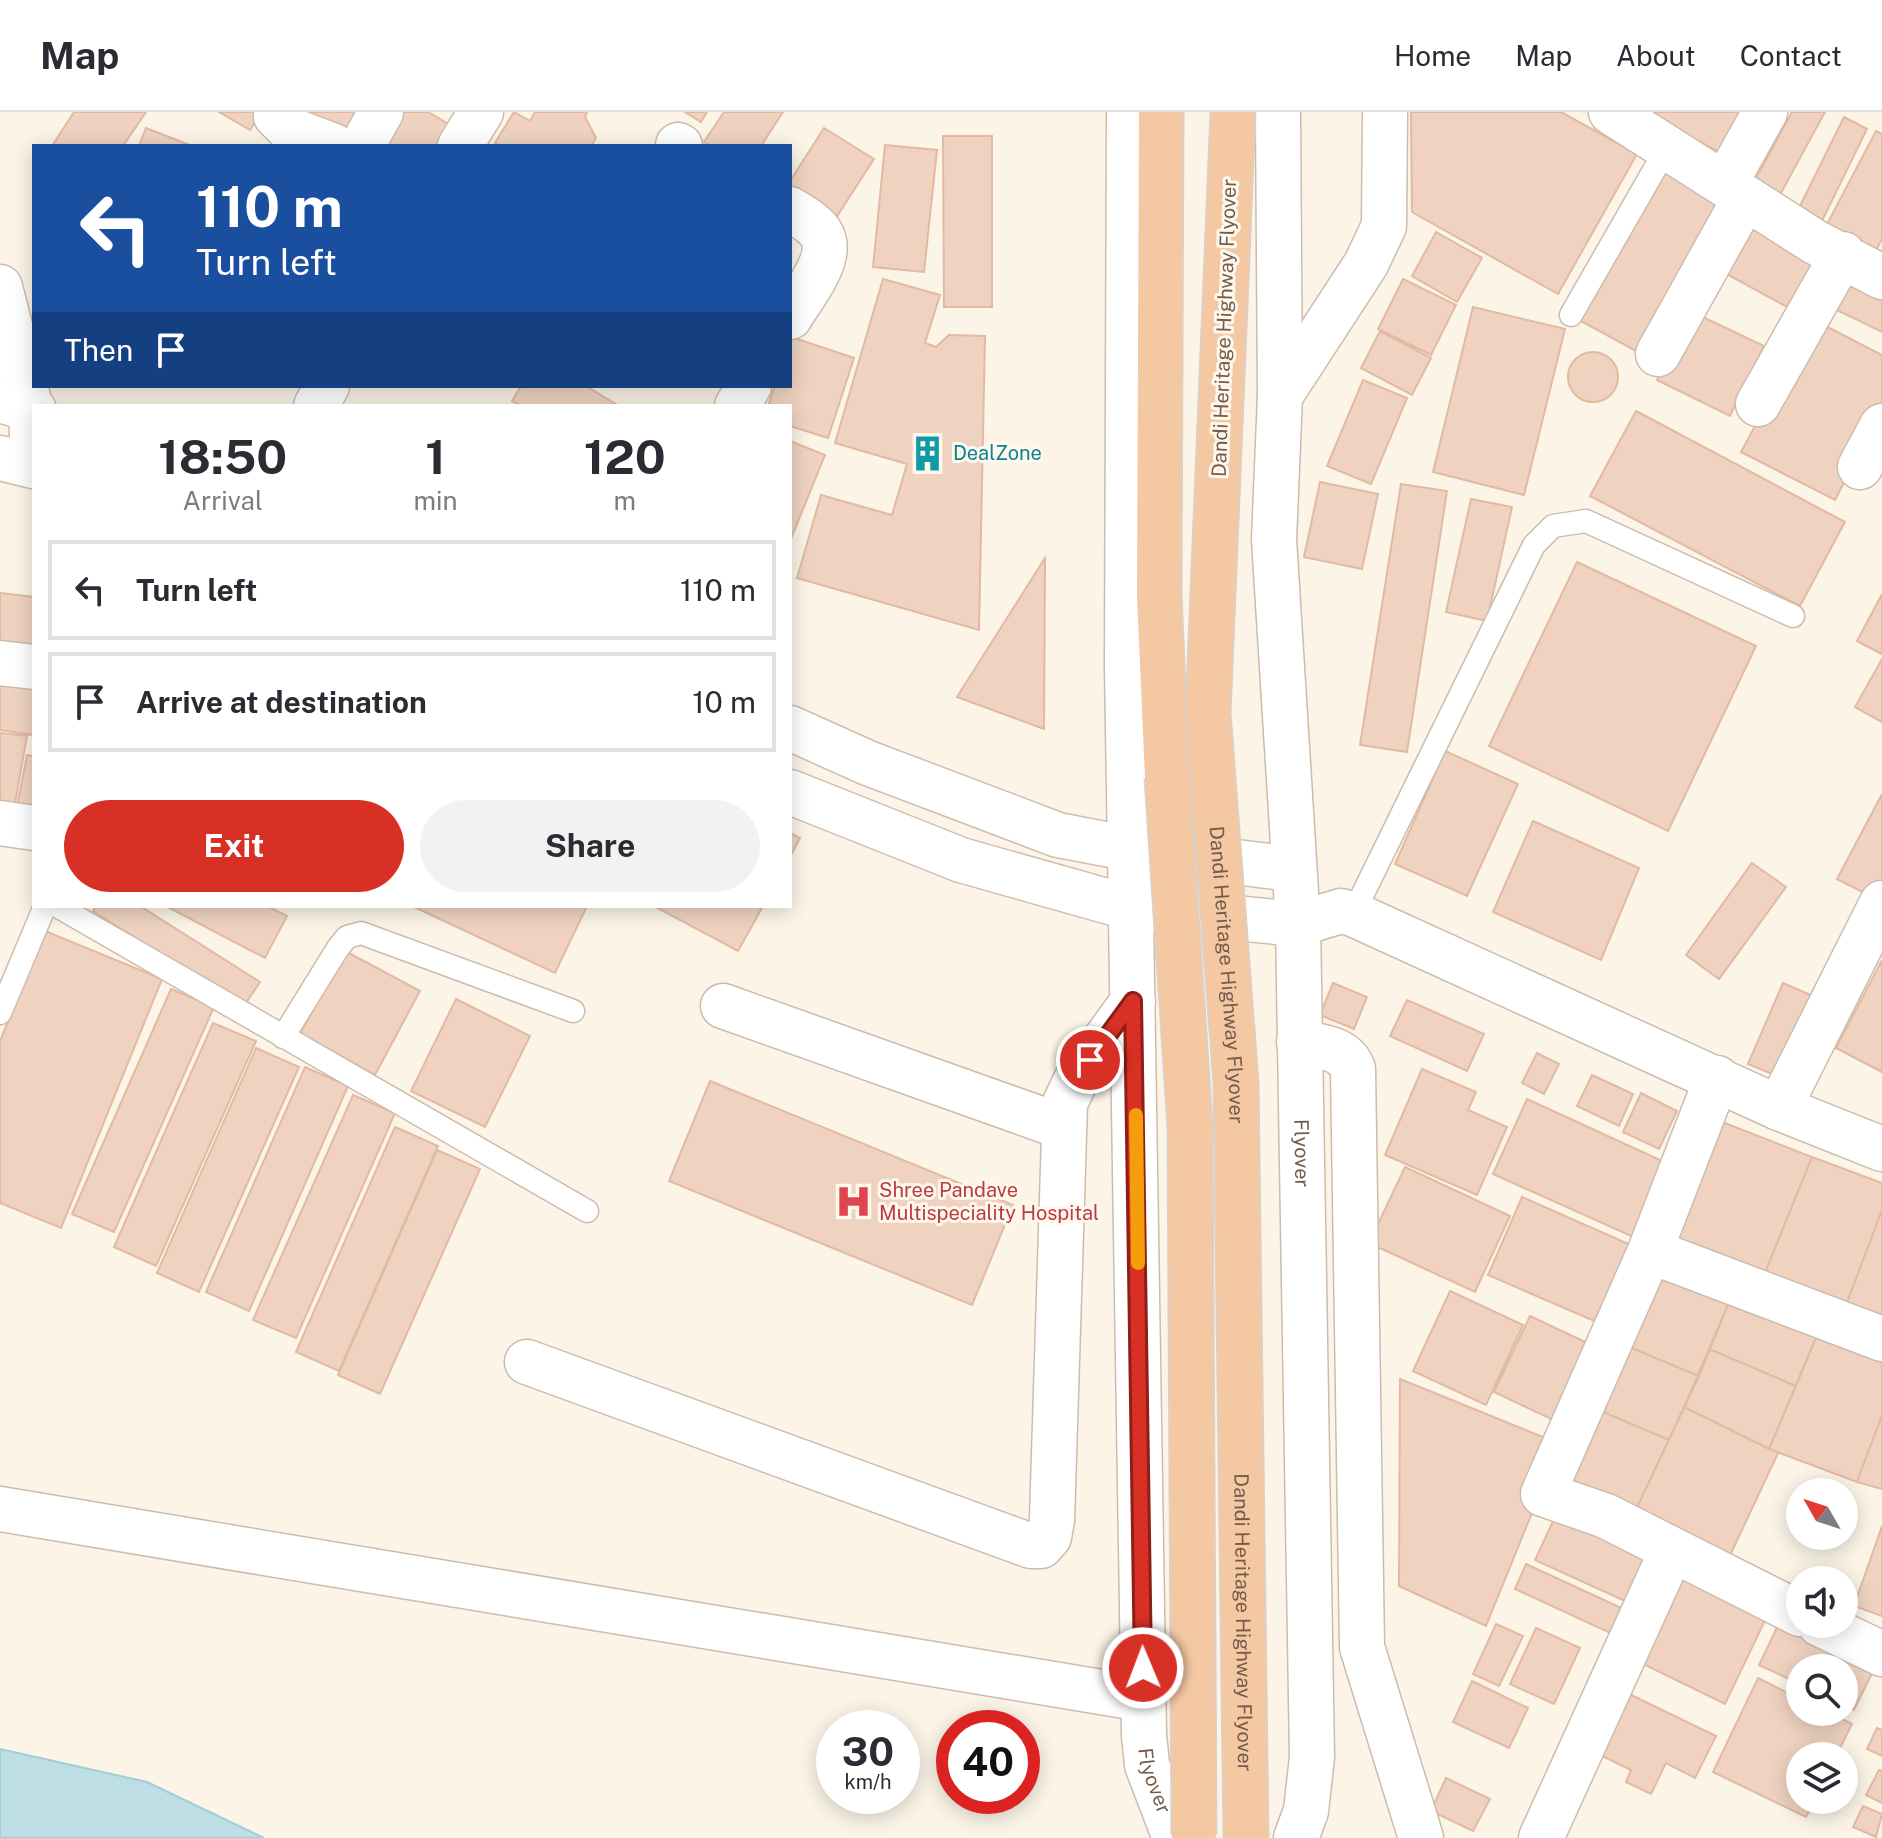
<!DOCTYPE html>
<style>
:root{--surface:#fff;--page:#f2f2f3;--text:#2b2b33;--muted:#7c7c81;--line:#e1e1e2;--accent:#d93025}
body{margin:0;font-family:"Public Sans",sans-serif;background:var(--page);color:var(--text);height:100vh;display:flex;flex-direction:column;font-size:30px;white-space:nowrap}
*{box-sizing:border-box;margin:0}
p{font-size:26px;color:var(--muted)}
.icon{flex:none;width:44px;height:44px;fill:none;stroke:currentColor;stroke-width:2;stroke-linecap:round;stroke-linejoin:round}
.map{position:relative;flex:1;overflow:hidden}
.drawer{position:absolute;left:32px;top:292px;width:760px;height:504px;display:flex;flex-direction:column;background:var(--surface);border-radius:0px;box-shadow:0 4px 20px #0003}
.drawer>*{flex:none}
.hud{position:absolute;left:32px;top:32px;width:760px;height:244px;border-radius:0px;box-shadow:0 4px 20px #0003;background:#1a4fa0;color:#fff;overflow:hidden}
.needle{width:52px;rotate:309deg}
.buttons{position:absolute;left:1786px;top:1366px;display:grid;gap:16px}
.buttons a{display:grid;place-items:center;width:72px;height:72px;border-radius:50%;background:var(--surface);box-shadow:0 4px 20px #0003;font-size:40px}
.speed{position:absolute;left:816px;top:1598px;display:flex;gap:16px;font-size:40px;font-weight:700;text-align:center}
.speed>*{display:grid;place-content:center;width:104px;height:104px;border-radius:50%;background:var(--surface);box-shadow:0 4px 20px #0003;line-height:1}
.speed small{font-size:20px;font-weight:400}
.speed .limit{border:12px solid #d22;background:#fff;color:#111}
.pin{position:absolute;display:grid;place-items:center;width:68px;height:68px;color:#fff;margin:-34px;border:4px solid #fff;border-radius:50%;box-shadow:0 2px 8px #0007}
.me{position:absolute;width:88px;margin:-44px;rotate:359deg;stroke-linejoin:round;filter:drop-shadow(0 0 6px #0008)}
.turn{display:flex;align-items:center;gap:28px;height:168px;padding:0 32px;font-size:36px}
.turn .icon{width:104px;height:104px;stroke-width:2.5}
.turn b{display:block;font-size:56px;line-height:68px}
.then{display:flex;align-items:center;height:76px;padding:0 32px;background:#0003;gap:16px;font-size:30px}
.eta{display:flex;justify-content:space-evenly;align-items:center;height:136px;text-align:center}
.eta b{font-size:48px;font-weight:700;line-height:56px}
.action{display:flex;gap:16px;margin-top:auto;padding:16px 32px}
.action a{flex:1;height:92px;border-radius:48px;background:var(--accent);color:#fff;font-size:32px;font-weight:700;line-height:92px;text-align:center}
.action a+a{background:var(--page);color:var(--text)}
ul{padding:0;list-style:none}
li{display:flex;align-items:center;gap:24px;height:100px;margin:0 16px 12px;padding:0 16px;border:4px solid var(--line);border-radius:0px}
li div{flex:1}
li b{display:block;font-size:30px}
li em{font-style:normal}
header{display:flex;align-items:center;gap:48px;box-sizing:border-box;height:112px;padding:0 40px;background:var(--surface);border-bottom:2px solid var(--line)}
header strong{font-size:38px}
nav{display:flex;gap:44px;margin-inline-start:auto;font-size:28px}
.map>svg:first-child{display:block}
.water{fill:#bcdee4;stroke:#a3cdd5;stroke-width:2}
.building{fill:#efd3c0;stroke:#e1baa1;stroke-width:2}
.lines{fill:none;stroke-linecap:round;stroke-linejoin:round}
.service-casing{stroke:#cdbcad;stroke-width:25}
.minor-casing{stroke:#cdbcad;stroke-width:47}
.tertiary-casing{stroke:#cdbcad;stroke-width:47}
.secondary-casing{stroke:#d1beae;stroke-width:47}
.trunk-casing{stroke:#d8d1cd;stroke-width:47}
.service{stroke:#fff;stroke-width:22}
.minor{stroke:#fff;stroke-width:44}
.tertiary{stroke:#fff;stroke-width:44}
.secondary{stroke:#fff;stroke-width:44}
.trunk{stroke:#f4c8a2;stroke-width:44}
.trunk-bridge-casing{stroke:#d8d1cd;stroke-width:47;stroke-linecap:butt}
.trunk-bridge{stroke:#f4c8a2;stroke-width:44}
.route-casing{stroke:#8d1f18;stroke-width:20}
.route{stroke:#d93025;stroke-width:14}
.slow{stroke:#f59e0b;stroke-width:14}
.labels{text-anchor:middle;stroke-width:6;stroke-linejoin:round;paint-order:stroke}
.street-label{font-size:20px;fill:#745b4c;stroke:#fef8ed}
.culture-label{font-size:20px;fill:#0d838f;stroke:#fef8ed;text-anchor:start}
.health-label{font-size:20px;fill:#be3a42;stroke:#fef8ed;text-anchor:start}
</style>
<header>
<strong>Map</strong>
<nav><a>Home</a><a>Map</a><a>About</a><a>Contact</a></nav>
</header>
<div class="map">
<svg width="1882" height="1726" viewBox="0 0 1882 1726">
<rect width="100%" height="100%" fill="#fbf4e7"/>
<path class="water" d="M 0,1637 L 147,1670 L 264,1726 L 0,1726 Z"/>
<path class="building" d="M 74,0 L 146,0 L 123,34 L 52,34 Z
M 219,0 L 261,0 L 250,18 Z
M 285,0 L 365,0 L 345,31 Z
M 390,0 L 428,0 L 452,14 L 441,34 L 371,34 Z
M 514,0 L 530,9 L 535,0 L 587,0 L 585,5 L 596,26 L 591,34 L 500,34 L 495,31 Z
M 685,0 L 707,0 L 701,10 Z
M 724,0 L 783,0 L 761,34 L 711,34 L 704,30 Z
M 1411,0 L 1561,0 L 1637,42 L 1558,182 L 1412,100 Z
M 1645,0 L 1752,0 L 1728,45 Z
M 1792,0 L 1825,0 L 1775,92 L 1749,79 Z
M 1844,5 L 1867,17 L 1818,117 L 1794,106 Z
M 146,16 L 192,34 L 139,34 Z
M 824,16 L 874,47 L 834,109 L 790,82 L 790,69 Z
M 1876,19 L 1882,22 L 1882,127 L 1874,142 L 1825,116 Z
M 943,24 L 992,24 L 992,195 L 944,195 Z
M 885,33 L 937,38 L 924,160 L 873,155 Z
M 1663,51 L 1731,87 L 1647,245 L 1579,208 Z
M 1750,110 L 1826,149 L 1798,201 L 1723,160 Z
M 1436,120 L 1482,146 L 1457,190 L 1412,164 Z
M 883,167 L 940,183 L 925,231 L 936,235 L 949,223 L 985,224 L 979,518 L 797,466 L 821,383 L 892,403 L 907,352 L 835,331 Z
M 1403,167 L 1456,193 L 1431,243 L 1378,217 Z
M 1851,169 L 1882,184 L 1882,220 L 1837,198 Z
M 1473,195 L 1565,217 L 1524,383 L 1433,360 Z
M 1690,199 L 1764,234 L 1730,304 L 1657,268 Z
M 1812,207 L 1882,243 L 1882,298 L 1835,388 L 1741,340 Z
M 1380,219 L 1431,246 L 1412,283 L 1361,256 Z
M 791,225 L 854,246 L 828,326 L 790,314 L 790,294 L 768,294 L 775,274 L 790,274 Z
M1568 265a25 25 0 1 1 50 0a25 25 0 1 1-50 0Z
M 1363,268 L 1407,286 L 1371,372 L 1327,354 Z
M 521,274 L 586,274 L 619,294 L 521,294 L 512,289 Z
M 1636,299 L 1845,410 L 1800,494 L 1590,384 Z
M 790,329 L 825,343 L 790,429 Z
M 1320,370 L 1378,382 L 1362,457 L 1304,445 Z
M 1401,372 L 1447,379 L 1407,640 L 1360,633 Z
M 1471,387 L 1512,395 L 1487,509 L 1446,500 Z
M 1045,446 L 1044,617 L 957,585 Z
M 1577,450 L 1756,534 L 1668,719 L 1489,634 Z
M 0,481 L 34,485 L 34,540 L 0,536 Z
M 1882,482 L 1882,542 L 1857,529 Z
M 1882,547 L 1882,610 L 1855,595 Z
M 0,555 L 34,560 L 34,623 L 0,618 Z
M 0,621 L 27,624 L 14,697 L 0,696 Z
M 1445,639 L 1518,672 L 1467,784 L 1395,752 Z
M 27,643 L 34,644 L 34,708 L 15,705 Z
M 1882,682 L 1882,781 L 1878,788 L 1837,767 Z
M 1533,709 L 1639,756 L 1601,848 L 1493,800 Z
M 790,721 L 800,726 L 790,745 Z
M 1752,751 L 1786,775 L 1719,867 L 1686,843 Z
M 96,794 L 140,794 L 260,870 L 244,894 L 93,799 Z
M 166,794 L 267,794 L 287,804 L 265,846 Z
M 412,794 L 587,794 L 555,861 Z
M 654,794 L 763,794 L 738,839 Z
M 45,819 L 162,867 L 61,1116 L 0,1091 L 0,929 Z
M 345,839 L 420,879 L 375,963 L 300,922 Z
M 1882,848 L 1882,960 L 1836,936 Z
M 1333,871 L 1367,885 L 1354,917 L 1320,903 Z
M 1783,871 L 1822,888 L 1787,968 L 1748,952 Z
M 171,877 L 214,895 L 114,1120 L 72,1102 Z
M 456,887 L 530,924 L 485,1015 L 411,979 Z
M 1407,888 L 1484,922 L 1467,959 L 1390,924 Z
M 213,911 L 256,929 L 156,1154 L 114,1135 Z
M 256,936 L 299,955 L 199,1180 L 157,1161 Z
M 1537,941 L 1559,952 L 1544,982 L 1522,971 Z
M 305,955 L 348,974 L 249,1199 L 206,1180 Z
M 1422,957 L 1476,980 L 1468,998 L 1507,1015 L 1477,1083 L 1385,1043 Z
M 1592,963 L 1633,982 L 1619,1014 L 1577,994 Z
M 710,969 L 1013,1093 L 972,1193 L 669,1069 Z
M 1641,981 L 1677,999 L 1659,1037 L 1623,1020 Z
M 353,983 L 395,1001 L 296,1226 L 253,1208 Z
M 1527,987 L 1673,1054 L 1640,1128 L 1493,1062 Z
M 1717,1008 L 1812,1045 L 1760,1173 L 1673,1136 Z
M 395,1015 L 438,1034 L 339,1259 L 296,1240 Z
M 437,1038 L 480,1057 L 380,1282 L 338,1263 Z
M 1812,1045 L 1882,1071 L 1882,1098 L 1843,1201 L 1760,1173 Z
M 1405,1055 L 1510,1104 L 1475,1180 L 1369,1131 Z
M 1522,1085 L 1642,1138 L 1608,1215 L 1488,1163 Z
M 1882,1098 L 1882,1214 L 1843,1201 Z
M 1656,1151 L 1732,1183 L 1699,1264 L 1622,1232 Z
M 1450,1179 L 1523,1213 L 1486,1293 L 1413,1259 Z
M 1732,1183 L 1820,1216 L 1796,1274 L 1709,1237 Z
M 1530,1204 L 1600,1237 L 1564,1313 L 1494,1280 Z
M 1820,1216 L 1882,1239 L 1882,1303 L 1857,1370 L 1769,1337 Z
M 1622,1232 L 1699,1264 L 1669,1328 L 1594,1296 Z
M 1709,1237 L 1796,1274 L 1769,1337 L 1684,1295 Z
M 1400,1267 L 1560,1332 L 1486,1514 L 1399,1474 Z
M 1684,1295 L 1778,1341 L 1727,1450 L 1632,1406 Z
M 1594,1296 L 1669,1328 L 1632,1406 L 1562,1370 Z
M 1882,1303 L 1882,1377 L 1857,1370 Z
M 1555,1405 L 1647,1446 L 1627,1490 L 1535,1448 Z
M 1882,1414 L 1882,1504 L 1854,1494 Z
M 1526,1452 L 1630,1500 L 1619,1525 L 1515,1477 Z
M 1677,1453 L 1770,1498 L 1725,1592 L 1631,1546 Z
M 1783,1503 L 1879,1547 L 1854,1598 L 1844,1593 L 1844,1556 L 1800,1556 L 1800,1572 L 1759,1553 Z
M 1496,1512 L 1523,1524 L 1499,1574 L 1473,1562 Z
M 1536,1516 L 1580,1536 L 1554,1592 L 1510,1572 Z
M 1758,1566 L 1800,1587 L 1800,1600 L 1828,1600 L 1852,1612 L 1836,1644 L 1800,1644 L 1800,1688 L 1815,1688 L 1806,1705 L 1713,1660 Z
M 1472,1569 L 1528,1596 L 1509,1636 L 1453,1610 Z
M 1625,1580 L 1716,1624 L 1695,1666 L 1666,1651 L 1651,1682 L 1626,1670 L 1631,1658 L 1596,1641 Z
M 1877,1616 L 1882,1618 L 1882,1644 L 1867,1637 Z
M 1879,1658 L 1882,1659 L 1882,1691 L 1866,1683 Z
M 1446,1666 L 1490,1687 L 1473,1719 L 1431,1699 Z
M 1863,1694 L 1882,1702 L 1876,1725 L 1853,1715 Z"/>
<g class="lines">
<defs>
<path id="service" d="M 1571,203 L 1668,34
M 57,794 L 587,1099
M 1353,802 L 1534,433 L 1553,414 L 1586,409 L 1793,504
M 0,901 L 45,794
M 283,925 L 338,836 L 347,825 L 361,821 L 573,899"/>
<path id="minor" d="M 277,0 L 276,4 L 289,17 L 334,34
M 1611,0 L 1815,130 L 1882,165
M 678,33 L 680,34
M 362,34 L 381,0
M 460,34 L 481,0
M 1726,70 L 1765,0
M 790,97 C 799,103 814,111 820,120 C 837,145 802,184 790,205
M 0,175 L 31,297 L 33,354
M 1658,242 L 1745,86
M 1280,284 L 1366,152 L 1384,114 L 1385,0
M 1758,292 L 1843,142
M 316,294 L 327,274
M 737,294 L 749,274
M 1860,355 L 1882,314
M 0,551 L 34,555
M 0,711 L 34,716
M 723,894 L 1063,1015
M 1299,930 C 1320,935 1345,935 1353,957 L 1362,1535 L 1421,1726
M 1717,966 L 1650,1139 L 1543,1382 L 1606,1404 L 1800,1502
M 1779,996 L 1882,791
M 1650,1139 L 1882,1227
M 527,1250 L 1031,1434 L 1041,1434 L 1049,1425 L 1052,1408 L 1065,991 L 1076,968 L 1133,889
M 0,1397 L 1143,1587
M 1820,1512 L 1882,1542
M 1541,1726 L 1671,1440"/>
<g id="tertiary">
<path id="s1" d="M 1129,0 L 1127,554 L 1144,1623 L 1147,1653 L 1175,1726"/>
<path id="s2" d="M 1278,0 L 1280,284 L 1274,427 L 1298,812 L 1312,1645 L 1306,1699 L 1296,1726"/>
<path d="M 1298,812 L 1341,799 L 1353,802 L 1779,996 L 1882,1037"/>
</g>
<path id="secondary" d="M 0,288 L 34,298
M 0,346 L 34,354
M 790,616 L 868,651 L 1058,723 L 1131,737 L 1292,757
M 790,680 L 961,748 L 1131,796 L 1298,812"/>
<path id="trunk" d="M 1161,0 L 1159,484 L 1167,665"/>
</defs>
<use href="#service" class="service-casing"/>
<use href="#minor" class="minor-casing"/>
<use href="#tertiary" class="tertiary-casing"/>
<use href="#secondary" class="secondary-casing"/>
<use href="#trunk" class="trunk-casing"/>
<use href="#service" class="service"/>
<use href="#minor" class="minor"/>
<use href="#tertiary" class="tertiary"/>
<use href="#secondary" class="secondary"/>
<use href="#trunk" class="trunk"/>
<defs>
<g id="trunk-bridge">
<path id="s3" d="M 1233,0 L 1208,601 L 1236,971 L 1246,1726"/>
<path d="M 1167,665 L 1190,1013 L 1194,1723"/>
</g>
</defs>
<use href="#trunk-bridge" class="trunk-bridge-casing"/>
<use href="#trunk-bridge" class="trunk-bridge"/>
</g>
<g class="lines">
<defs>
<path id="route" d="M 1090,948 L 1133,889 L 1143,1556"/>
</defs>
<use href="#route" class="route-casing"/>
<use href="#route" class="route"/>
<path class="slow" d="M 1136,1003 L 1138,1151"/>
</g>
<defs>
<symbol id="building-bare" viewBox="-9 -9 18 18"><path d="M-4-6H4V6H1V3H-1V6H-4ZM-2.5-4.3h1.7v1.8h-1.7ZM.8-4.3h1.7v1.8H.8ZM-2.5-1h1.7V.8h-1.7ZM.8-1h1.7V.8H.8Z" fill="#0f9aa8" stroke="#fef8ed" stroke-width="2.5" paint-order="stroke"/></symbol>
<symbol id="hospital-bare" viewBox="-9 -9 18 18"><path d="M-5-5h3v3.5h4V-5h3V5h-3V1.5h-4V5h-3Z" fill="#e0444e" stroke="#fef8ed" stroke-width="2.5" paint-order="stroke"/></symbol>
</defs>
<g fill-rule="evenodd">
<use href="#building-bare" x="902" y="316" width="51" height="51"/>
<use href="#hospital-bare" x="828" y="1064" width="51" height="51"/>
</g>
<g class="labels">
<g class="street-label">
<text transform="translate(1224 216) rotate(-88)" y="7">Dandi Heritage Highway Flyover</text>
<text dy="7" stroke="none"><textPath href="#s3" startOffset="864">Dandi Heritage Highway Flyover</textPath></text>
<text dy="7" stroke="none"><textPath href="#s2" startOffset="1042">Flyover</textPath></text>
<text dy="7" stroke="none"><textPath href="#s3" startOffset="1512">Dandi Heritage Highway Flyover</textPath></text>
<text dy="7" stroke="none"><textPath href="#s1" startOffset="1670">Flyover</textPath></text>
</g>
<g class="culture-label">
<text x="953" y="348">DealZone</text>
</g>
<g class="health-label">
<text x="879" y="1085">Shree Pandave<tspan x="879" dy="23">Multispeciality Hospital</tspan></text>
</g>
</g>
</svg>
<div class="buttons">
<a><svg class="needle" viewBox="-14 -14 28 28"><path d="M0-13l5 13h-10z" fill="#e53935"/><path d="M0 13l5-13h-10z" fill="#7c7c81"/></svg></a>
<a><svg class="icon" aria-label="sound" viewBox="0 0 24 24"><path d="M4 9h4l5-4v14l-5-4H4zM17 9q2 3 0 6"/></svg></a>
<a><svg class="icon" aria-label="search" viewBox="0 0 24 24"><circle cx="10" cy="10" r="6"/><path d="M15 15l6 6"/></svg></a>
<a><svg class="icon" aria-label="layers" viewBox="0 0 24 24"><path d="M12 4l9 5-9 5-9-5zM3 14l9 5 9-5"/></svg></a>
</div>
<div class="speed"><div>30<small>km/h</small></div><div class="limit">40</div></div>
<div class="pin" style="left:1090px;top:948px;background:#d93025"><svg class="icon" aria-label="arrive" viewBox="0 0 24 24"><path d="M6 21V4h12l-3 4 3 4H6"/></svg></div>
<svg class="me" style="left:1143px;top:1556px" viewBox="-20 -20 40 40"><circle r="17" fill="#d93025" stroke="#fff" stroke-width="3"/><path d="M0-11L8 9 0 5-8 9z" fill="#fff"/></svg>
<div class="hud">
<div class="turn"><svg class="icon" aria-label="left" viewBox="0 0 24 24"><path d="M17 20v-9H6M10 6l-5 5 5 5"/></svg><div><b>110 m</b>Turn left</div></div>
<div class="then">Then<svg class="icon" aria-label="arrive" viewBox="0 0 24 24"><path d="M6 21V4h12l-3 4 3 4H6"/></svg></div>
</div>
<section class="drawer">
<div class="eta">
<div><b>18:50</b><p>Arrival</p></div>
<div><b>1</b><p>min</p></div>
<div><b>120</b><p>m</p></div>
</div>
<ul>
<li><svg class="icon" aria-label="left" viewBox="0 0 24 24"><path d="M17 20v-9H6M10 6l-5 5 5 5"/></svg><div><b>Turn left</b></div><em>110 m</em></li>
<li><svg class="icon" aria-label="arrive" viewBox="0 0 24 24"><path d="M6 21V4h12l-3 4 3 4H6"/></svg><div><b>Arrive at destination</b></div><em>10 m</em></li>
</ul>
<div class="action"><a>Exit</a><a>Share</a></div>
</section>
</div>
